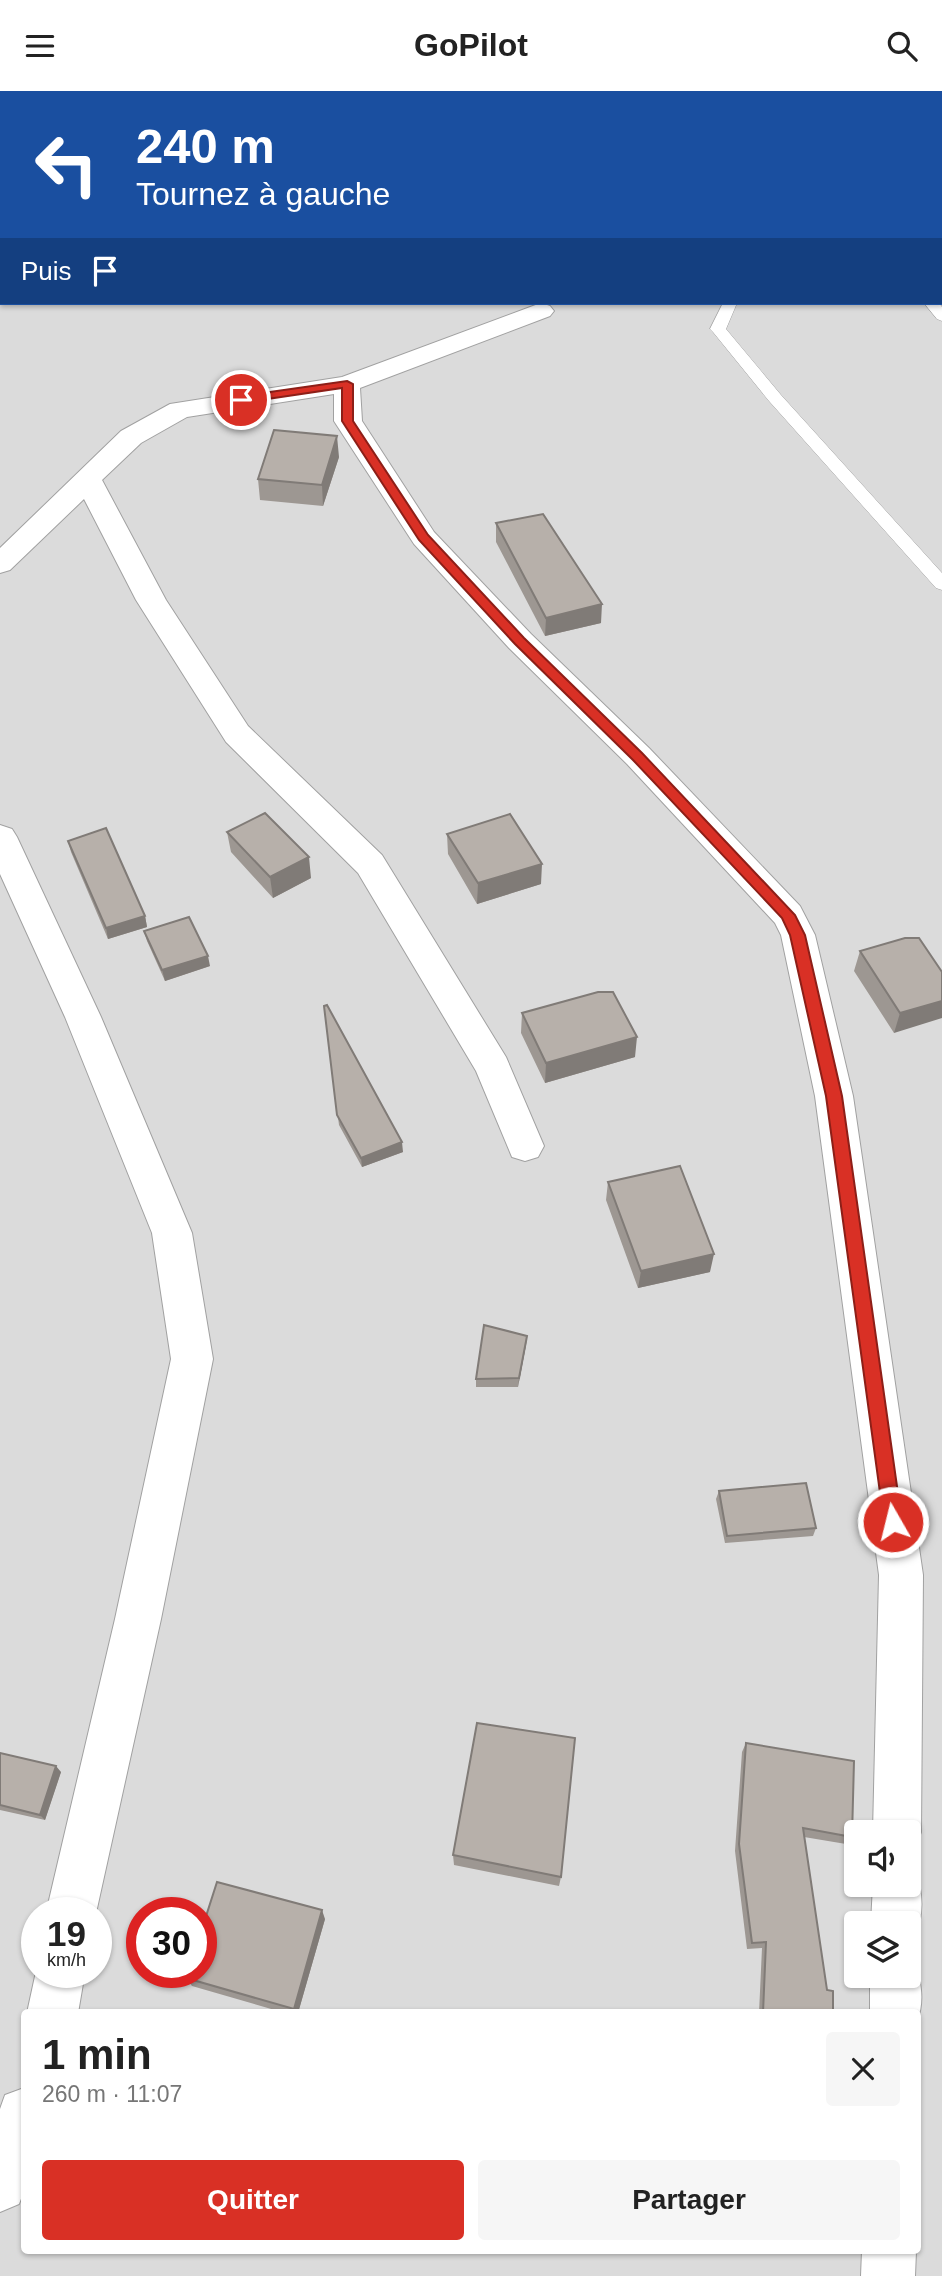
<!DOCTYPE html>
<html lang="fr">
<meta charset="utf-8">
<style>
:root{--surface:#fff;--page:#f6f6f6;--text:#222;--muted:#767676;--accent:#d93025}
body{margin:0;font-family:Arial,sans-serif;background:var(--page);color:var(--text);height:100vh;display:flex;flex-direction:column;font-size:26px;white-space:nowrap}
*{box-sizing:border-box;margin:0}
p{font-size:23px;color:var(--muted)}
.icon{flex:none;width:38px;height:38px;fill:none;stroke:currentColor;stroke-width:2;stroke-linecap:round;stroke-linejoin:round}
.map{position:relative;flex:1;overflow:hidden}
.side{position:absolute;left:21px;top:1918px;width:900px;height:245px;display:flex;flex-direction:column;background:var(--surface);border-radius:7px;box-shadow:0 2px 5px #0004}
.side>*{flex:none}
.guide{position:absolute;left:0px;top:0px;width:943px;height:214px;box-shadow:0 2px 5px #0004;background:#1a4fa0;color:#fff;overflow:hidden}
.fabs{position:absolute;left:844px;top:1729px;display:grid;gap:14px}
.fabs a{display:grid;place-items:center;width:77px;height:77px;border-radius:7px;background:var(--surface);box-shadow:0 2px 5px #0004;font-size:35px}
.speed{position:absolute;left:21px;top:1806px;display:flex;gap:14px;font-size:35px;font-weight:700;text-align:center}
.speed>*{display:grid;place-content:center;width:91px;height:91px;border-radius:50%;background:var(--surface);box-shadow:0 2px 5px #0004;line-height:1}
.speed small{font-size:18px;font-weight:400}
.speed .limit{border:10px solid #d22;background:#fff;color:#111}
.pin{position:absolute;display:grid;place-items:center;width:60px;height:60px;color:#fff;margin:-30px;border:4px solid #fff;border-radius:50%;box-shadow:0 2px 7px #0007}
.me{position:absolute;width:77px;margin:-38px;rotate:352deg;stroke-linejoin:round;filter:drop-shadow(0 0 5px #0008)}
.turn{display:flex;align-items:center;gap:24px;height:147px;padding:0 21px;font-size:32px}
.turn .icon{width:91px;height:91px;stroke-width:2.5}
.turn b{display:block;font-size:49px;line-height:60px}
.then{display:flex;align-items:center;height:66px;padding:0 21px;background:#0003;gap:14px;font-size:26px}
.round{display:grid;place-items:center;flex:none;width:74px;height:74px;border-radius:7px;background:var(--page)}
.head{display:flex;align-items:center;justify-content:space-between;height:119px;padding:0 21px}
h1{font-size:42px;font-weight:600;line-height:52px}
.button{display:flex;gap:14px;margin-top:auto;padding:14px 21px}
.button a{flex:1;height:80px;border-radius:7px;background:var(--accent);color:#fff;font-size:28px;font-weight:600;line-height:80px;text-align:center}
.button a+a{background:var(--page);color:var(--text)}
header{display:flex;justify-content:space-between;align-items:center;height:91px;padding:0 21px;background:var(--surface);font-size:32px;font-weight:600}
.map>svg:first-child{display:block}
.residential{fill:#dbdbdb;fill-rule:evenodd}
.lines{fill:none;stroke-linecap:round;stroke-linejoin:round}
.lane-casing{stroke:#a1a1a1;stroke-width:1}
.street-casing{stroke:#a1a1a1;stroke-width:2}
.lane{fill:#fff;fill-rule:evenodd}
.street{fill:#fff;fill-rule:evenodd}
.wall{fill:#9d9792}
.shaded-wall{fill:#807b77}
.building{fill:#b7b0aa;stroke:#807b77;stroke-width:2}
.route{fill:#d93025;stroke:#8d1f18;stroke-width:2}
</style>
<header><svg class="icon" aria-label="menu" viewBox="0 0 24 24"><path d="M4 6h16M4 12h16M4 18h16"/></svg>GoPilot<svg class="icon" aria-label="search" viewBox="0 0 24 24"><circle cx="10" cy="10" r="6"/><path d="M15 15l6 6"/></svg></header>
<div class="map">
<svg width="942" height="2185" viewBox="0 0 942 2185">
<rect width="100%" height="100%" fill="#eeeae4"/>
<path class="residential" d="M 0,0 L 942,0 L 942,2185 L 0,2185 ZM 2,2 L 942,2 L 942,212 L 2,212 ZM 856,1741 L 908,1741 L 908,1794 L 856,1794 ZM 37,1822 L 96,1822 L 96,1881 L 37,1881 ZM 142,1822 L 201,1822 L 201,1881 L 142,1881 ZM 856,1832 L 908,1832 L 908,1885 L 856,1885 ZM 24,1922 L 917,1922 L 917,2160 L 24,2160 Z"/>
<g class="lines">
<defs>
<path id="lane" d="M 775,0 L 789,0 L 789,2 L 776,2 Z
M 723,212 L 737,212 L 726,238 L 781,304 L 942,482 L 942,499 L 936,497 L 769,310 L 713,241 L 710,238 Z
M 924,212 L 939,212 L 942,216 L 942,230 L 937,228 Z"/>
<path id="street" d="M 541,212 L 550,215 L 554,220 L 550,225 L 360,297 L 362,330 L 434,441 L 531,543 L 649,657 L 800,815 L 815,844 L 853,1005 L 923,1484 L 921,1741 L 914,1758 L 908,1760 L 908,1741 L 873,1741 L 879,1484 L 815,1005 L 781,844 L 775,832 L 627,673 L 509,557 L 414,453 L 334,330 L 334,303 L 187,326 L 141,352 L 102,389 L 166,509 L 248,635 L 382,764 L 506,966 L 544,1055 L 538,1066 L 525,1070 L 512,1066 L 476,980 L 358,782 L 226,651 L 136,509 L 84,408 L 10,479 L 0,482 L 0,457 L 121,340 L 170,313 L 342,286 Z
M 0,734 L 12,738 L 17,746 L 101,926 L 192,1142 L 213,1268 L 161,1528 L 96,1822 L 46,1822 L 115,1528 L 171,1268 L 152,1142 L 65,926 L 0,783 Z
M 908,1774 L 914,1777 C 924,1801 924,1825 914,1850 L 908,1852 L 908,1832 L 871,1832 L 873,1794 L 908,1794 Z
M 908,1865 L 913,1867 C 921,1886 925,1911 917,1930 L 917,1922 L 870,1922 L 870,1885 L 908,1885 Z
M 37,1876 L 37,1881 L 85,1881 L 78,1922 L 27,1922 Z
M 24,1997 L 24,2100 L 19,2113 L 0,2121 L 0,2018 L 5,2004 Z
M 862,2160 L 916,2160 L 915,2185 L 861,2185 Z"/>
</defs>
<use href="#lane" class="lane-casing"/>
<use href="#street" class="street-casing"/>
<use href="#lane" class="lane"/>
<use href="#street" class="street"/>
</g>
<path class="wall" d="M 339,366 L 323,415 L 260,409 L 258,388 Z
M 496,432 L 601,532 L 545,545 L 496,451 Z
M 227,741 L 311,787 L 273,807 L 231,761 Z
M 447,743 L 541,793 L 477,813 L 448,763 Z
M 68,750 L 145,825 L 147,836 L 108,848 L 71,761 Z
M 144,840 L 210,875 L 165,890 L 147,850 Z
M 860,860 L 942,881 L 894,942 L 854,880 Z
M 324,915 L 403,1061 L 362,1076 L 339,1034 Z
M 522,922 L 635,966 L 545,992 L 521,942 Z
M 608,1091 L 710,1181 L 638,1197 L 606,1109 Z
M 527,1245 L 526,1254 L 518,1296 L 476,1296 L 476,1288 Z
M 719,1400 L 816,1437 L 813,1445 L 725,1452 L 716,1408 Z
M 746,1652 L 852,1746 L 846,1753 L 804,1746 L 827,1899 L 833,1922 L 759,1922 L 762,1857 L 747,1858 L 735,1760 L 742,1661 Z
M 0,1662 L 61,1681 L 45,1729 L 0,1719 Z
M 453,1764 L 561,1786 L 559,1795 L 454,1774 Z
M 325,1828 L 298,1922 L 285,1922 L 192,1895 L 186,1887 Z"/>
<path class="shaded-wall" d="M 337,345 L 339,366 L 323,415 L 322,394 Z
M 602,513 L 601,532 L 545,545 L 546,527 Z
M 309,766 L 311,787 L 273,807 L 270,786 Z
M 542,773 L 541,793 L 477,813 L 478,792 Z
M 145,825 L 147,836 L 108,848 L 106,837 Z
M 208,865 L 210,875 L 165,890 L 162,879 Z
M 942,910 L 942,927 L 894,942 L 900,922 Z
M 637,946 L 635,966 L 545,992 L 546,972 Z
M 402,1051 L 403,1061 L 362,1076 L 361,1067 Z
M 714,1163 L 710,1181 L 638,1197 L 641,1180 Z
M 527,1245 L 526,1254 L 518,1296 L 519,1287 Z
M 56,1675 L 61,1681 L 45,1729 L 40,1724 Z
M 322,1819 L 325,1828 L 298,1922 L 295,1922 L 294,1918 Z"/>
<path class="building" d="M 850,0 L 905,0 L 907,2 L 851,2 Z
M 914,0 L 942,0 L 942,46 L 942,2 L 911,2 Z
M 274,339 L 337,345 L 322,394 L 258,388 Z
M 543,423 L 602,513 L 546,527 L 496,432 Z
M 265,722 L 309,766 L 270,786 L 227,741 Z
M 510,723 L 542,773 L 478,792 L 447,743 Z
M 106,737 L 145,825 L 106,837 L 68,750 Z
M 189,826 L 208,865 L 162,879 L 144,840 Z
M 905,847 L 919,847 L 942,881 L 942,910 L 900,922 L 860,860 Z
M 598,901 L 613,901 L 637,946 L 546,972 L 522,922 Z
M 327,914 L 402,1051 L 361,1067 L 337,1024 L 324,915 Z
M 680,1075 L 714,1163 L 641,1180 L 608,1091 Z
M 484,1234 L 527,1245 L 519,1287 L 476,1288 Z
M 806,1392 L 816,1437 L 727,1445 L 719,1400 Z
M 477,1632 L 575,1647 L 561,1786 L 453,1764 Z
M 746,1652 L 854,1670 L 852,1746 L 803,1737 L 827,1899 L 833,1900 L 833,1922 L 763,1922 L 766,1851 L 752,1852 L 739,1753 Z
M 0,1662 L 56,1675 L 40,1724 L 0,1714 Z
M 217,1791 L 322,1819 L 294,1918 L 186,1887 L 188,1881 L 201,1881 L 201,1841 Z"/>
<path class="route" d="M 347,290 L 353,293 L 353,330 L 428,444 L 524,547 L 642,662 L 795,824 L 805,844 L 842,1005 L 902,1431 L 900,1437 L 893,1440 L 887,1437 L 884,1431 L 826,1005 L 790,844 L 782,827 L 633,669 L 515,553 L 419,449 L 342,330 L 342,297 L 241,312 L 235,309 L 241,305 Z"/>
</svg>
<div class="fabs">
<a><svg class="icon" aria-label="sound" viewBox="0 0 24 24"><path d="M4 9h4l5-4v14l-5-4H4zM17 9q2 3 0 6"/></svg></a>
<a><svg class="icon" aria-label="layers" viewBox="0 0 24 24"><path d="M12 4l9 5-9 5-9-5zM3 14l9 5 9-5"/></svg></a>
</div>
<div class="speed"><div>19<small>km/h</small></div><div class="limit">30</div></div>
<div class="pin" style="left:241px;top:309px;background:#d93025"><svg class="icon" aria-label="arrive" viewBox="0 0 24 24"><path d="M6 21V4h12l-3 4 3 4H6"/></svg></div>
<svg class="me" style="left:893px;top:1431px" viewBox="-20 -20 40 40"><circle r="17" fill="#d93025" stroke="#fff" stroke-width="3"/><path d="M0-11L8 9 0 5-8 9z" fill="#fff"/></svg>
<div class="guide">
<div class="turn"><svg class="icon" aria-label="left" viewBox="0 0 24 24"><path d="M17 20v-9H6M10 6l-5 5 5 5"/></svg><div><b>240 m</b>Tournez à gauche</div></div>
<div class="then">Puis<svg class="icon" aria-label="arrive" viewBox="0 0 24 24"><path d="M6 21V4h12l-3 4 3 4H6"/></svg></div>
</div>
<section class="side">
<div class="head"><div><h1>1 min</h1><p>260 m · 11:07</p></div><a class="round"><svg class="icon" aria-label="close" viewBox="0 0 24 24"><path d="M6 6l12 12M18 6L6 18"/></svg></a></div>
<div class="button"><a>Quitter</a><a>Partager</a></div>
</section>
</div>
